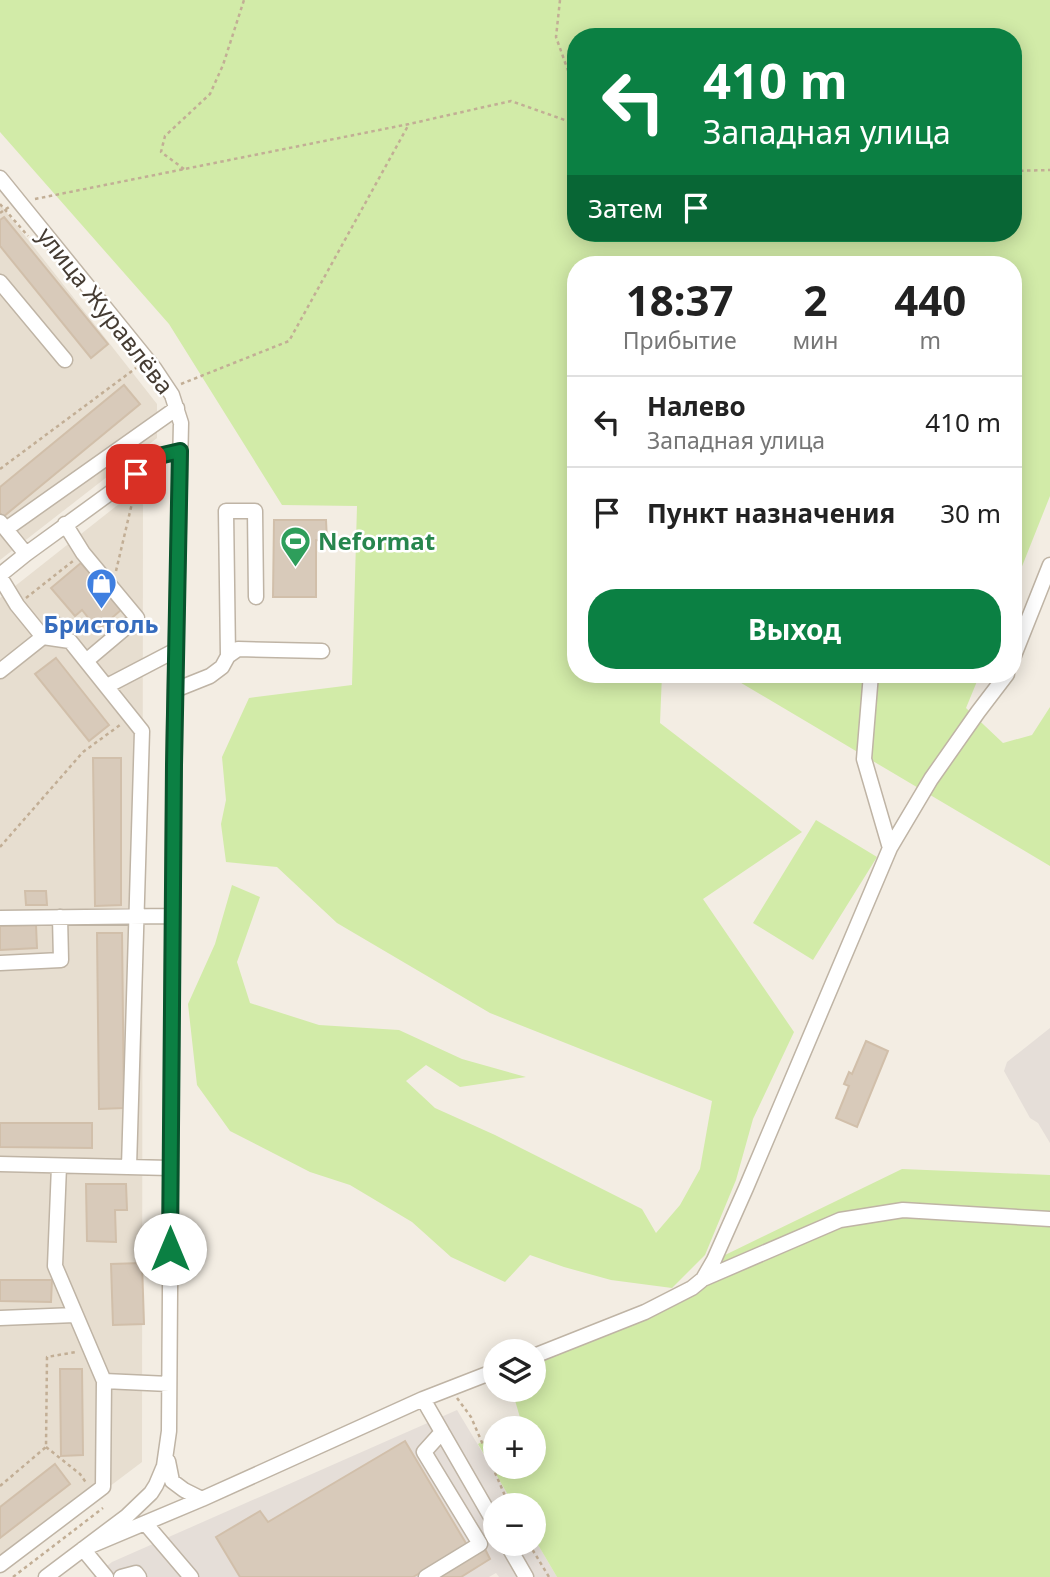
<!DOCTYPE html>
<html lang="ru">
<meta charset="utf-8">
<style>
:root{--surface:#fff;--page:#f2f2f2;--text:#222;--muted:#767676;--line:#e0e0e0;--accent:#0b8043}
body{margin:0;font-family:"Noto Sans",sans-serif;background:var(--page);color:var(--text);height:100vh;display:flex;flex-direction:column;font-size:26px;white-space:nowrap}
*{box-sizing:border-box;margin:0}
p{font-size:23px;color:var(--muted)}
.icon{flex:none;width:38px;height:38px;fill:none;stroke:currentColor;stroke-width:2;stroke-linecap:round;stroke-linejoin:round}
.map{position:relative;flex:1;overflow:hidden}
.details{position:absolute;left:567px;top:256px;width:455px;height:427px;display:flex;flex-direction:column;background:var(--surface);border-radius:28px;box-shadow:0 4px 18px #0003}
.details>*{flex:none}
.banner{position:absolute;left:567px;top:28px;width:455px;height:214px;border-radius:28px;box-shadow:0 4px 18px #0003;background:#0b8043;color:#fff;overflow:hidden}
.controls{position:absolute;left:483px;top:1339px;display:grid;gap:14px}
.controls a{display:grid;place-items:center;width:63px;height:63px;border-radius:50%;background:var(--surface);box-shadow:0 4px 18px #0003;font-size:35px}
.pin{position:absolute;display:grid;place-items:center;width:60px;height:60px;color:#fff;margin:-30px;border-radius:14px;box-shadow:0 4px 10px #0006}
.me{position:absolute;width:77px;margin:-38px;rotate:0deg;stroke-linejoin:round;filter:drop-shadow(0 0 5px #0008)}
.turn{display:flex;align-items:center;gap:24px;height:147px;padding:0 21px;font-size:32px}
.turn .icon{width:91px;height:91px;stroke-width:2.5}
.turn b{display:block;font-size:49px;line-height:60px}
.then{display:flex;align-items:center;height:66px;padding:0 21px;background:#0003;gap:14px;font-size:26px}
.eta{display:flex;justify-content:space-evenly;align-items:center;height:119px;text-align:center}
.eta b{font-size:42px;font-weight:700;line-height:49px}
.primary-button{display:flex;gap:14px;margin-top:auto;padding:14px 21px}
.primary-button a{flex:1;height:80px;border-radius:28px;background:var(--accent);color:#fff;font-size:28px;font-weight:700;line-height:80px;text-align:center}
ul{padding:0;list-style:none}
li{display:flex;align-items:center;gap:21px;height:91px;padding:0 21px;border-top:2px solid var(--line)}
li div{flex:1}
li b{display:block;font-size:26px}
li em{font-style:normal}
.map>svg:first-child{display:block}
.residential{fill:#e7ded0}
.industrial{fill:#e5ded8}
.green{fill:#d2eba8;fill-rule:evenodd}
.building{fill:#d8caba;stroke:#d1bfaa;stroke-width:2}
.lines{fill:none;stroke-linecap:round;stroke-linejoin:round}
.minor-casing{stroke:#bfb4a5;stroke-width:17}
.path{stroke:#c2ae95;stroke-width:2.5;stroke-dasharray:3.5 3.5;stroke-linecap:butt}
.minor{stroke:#fff;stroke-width:14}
.route-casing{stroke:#07532c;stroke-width:18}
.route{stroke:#0b8043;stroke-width:12}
.labels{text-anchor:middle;stroke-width:5;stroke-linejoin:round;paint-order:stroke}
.street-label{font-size:24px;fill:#453c33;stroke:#fff}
.leisure-label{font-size:24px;font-weight:bold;fill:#27864d;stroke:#fff;text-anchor:start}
.shop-label{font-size:24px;font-weight:bold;fill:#366cbe;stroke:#fff}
</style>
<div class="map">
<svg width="1050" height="1577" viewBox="0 0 1050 1577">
<rect width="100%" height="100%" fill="#f3ede3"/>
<path class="residential" d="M 0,204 L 157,404 L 157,438 L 0,560 Z
M 143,485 L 142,1462 L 0,1569 L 0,598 Z"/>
<path class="industrial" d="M 1050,1028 L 1050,1143 L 1038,1123 L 1030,1118 L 1004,1071 L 1007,1062 Z
M 457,1410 L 514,1505 L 495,1505 L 495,1544 L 534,1544 L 534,1538 L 557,1577 L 499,1577 L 496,1573 L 489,1577 L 93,1577 L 112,1562 Z"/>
<path class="green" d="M 0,0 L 1050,0 L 1050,496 L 1013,589 L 1013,264 L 576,264 L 576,674 L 662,674 L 660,723 L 802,832 L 703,899 L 794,1032 L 753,1119 L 736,1180 L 705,1255 L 672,1288 L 611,1280 L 564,1267 L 530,1255 L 505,1282 L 451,1257 L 412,1222 L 350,1185 L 310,1172 L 230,1131 L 197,1085 L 188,1004 L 215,944 L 232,885 L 260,897 L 237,962 L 250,1003 L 319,1025 L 399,1030 L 462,1059 L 526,1077 L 460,1087 L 426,1065 L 406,1081 L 435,1108 L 495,1135 L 642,1209 L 656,1233 L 680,1205 L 700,1169 L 712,1101 L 490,1013 L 337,923 L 277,867 L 226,862 L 221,824 L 226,800 L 222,757 L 249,698 L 352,685 L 357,506 L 282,505 L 169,324 L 0,132 ZM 576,37 L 1013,37 L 1013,233 L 576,233 Z
M 726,674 L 980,674 L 966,708 L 1003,743 L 1032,735 L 1050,707 L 1050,866 Z
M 816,820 L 877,857 L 813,960 L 753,923 Z
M 902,1169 L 1050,1175 L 1050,1577 L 557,1577 L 534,1538 L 534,1505 L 514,1505 L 478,1444 L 495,1435 L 495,1466 L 534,1466 L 534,1428 L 508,1428 L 521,1421 L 512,1390 L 534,1390 L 534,1363 L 582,1343 L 613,1333 L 680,1303 L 700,1292 L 725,1255 Z"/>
<path class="building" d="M 4,217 L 108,344 L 91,358 L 0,246 L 0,220 Z
M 124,385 L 140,404 L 3,517 L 0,513 L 0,487 Z
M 274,520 L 326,520 L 327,541 L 316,540 L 316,597 L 273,597 Z
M 81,563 L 121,610 L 98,630 L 82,610 L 75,616 L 51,588 Z
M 56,658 L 109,725 L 89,741 L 35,674 Z
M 93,758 L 121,758 L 121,905 L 95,906 Z
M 25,891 L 46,891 L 47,905 L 26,905 Z
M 36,925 L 37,948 L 0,950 L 0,926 Z
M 97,933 L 122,933 L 124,1108 L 99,1109 Z
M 866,1041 L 888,1051 L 857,1127 L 836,1118 L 849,1086 L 844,1084 L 849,1072 L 852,1074 Z
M 0,1123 L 92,1123 L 92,1148 L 0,1147 Z
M 86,1184 L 126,1184 L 127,1210 L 115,1210 L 116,1242 L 87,1241 Z
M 142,1263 L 144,1324 L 113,1325 L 111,1264 Z
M 0,1280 L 52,1280 L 51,1302 L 0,1301 Z
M 60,1369 L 82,1369 L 83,1455 L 61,1456 Z
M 405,1441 L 467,1545 L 413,1577 L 240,1577 L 216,1537 L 260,1511 L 268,1522 Z
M 55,1464 L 70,1484 L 0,1538 L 0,1507 Z
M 485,1549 L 490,1559 L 461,1577 L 438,1577 Z"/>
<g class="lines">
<defs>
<path id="minor" d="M 0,178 L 154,368 L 172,395 L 181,423 L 174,739 L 169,1431 L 164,1466 L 156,1485 L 151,1493 L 127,1516 L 46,1577
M 0,282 L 65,360
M 0,522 L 26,554
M 65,524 L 83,553 L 137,618 L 86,661
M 6,529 L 177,408
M 0,575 L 26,554 L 136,474 L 163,455 L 180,451
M 0,577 L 17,605 L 43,637 L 70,641 L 142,731 L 129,1167
M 228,656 L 226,511 L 255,511 L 256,597
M 1013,658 L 1050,565
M 0,671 L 58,625
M 871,674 L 864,759 L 890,848
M 107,686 L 176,650
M 175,690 L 210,676 L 222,667 L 228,656 L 238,649 L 322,651
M 0,918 L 172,916
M 0,963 L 61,960 L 60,917
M 0,1164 L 170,1168
M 59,1166 L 55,1266 L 104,1381 L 169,1384
M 703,1279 L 840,1220 L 903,1210 L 1050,1219
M 0,1318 L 75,1315
M 534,1356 L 645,1312 L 692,1288 L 703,1279 L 714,1260 L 746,1188 L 890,848 L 931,779 L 978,712 L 1007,674
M 423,1399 L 495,1524
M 168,1461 L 172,1481 L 184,1490 L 202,1499
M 145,1523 L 191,1577
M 507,1544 L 526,1577
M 0,1565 L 103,1487 L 104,1381
M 106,1577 L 83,1549 L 202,1499 L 423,1399 L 495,1371
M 121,1577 L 136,1573 L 139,1577
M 426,1577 L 480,1544 L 424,1452 L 442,1432"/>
</defs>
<use href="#minor" class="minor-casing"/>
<path class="path" d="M 560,0 L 556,37 L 571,79 L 576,84
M 184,169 L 161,152 L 165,136 L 210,94 L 223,65 L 244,0
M 1013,171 L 1050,170
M 35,199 L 409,124 L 511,101 L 576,124
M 0,204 L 28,236
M 0,213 L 9,207
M 181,384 L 289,341 L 409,124
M 0,469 L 136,368
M 116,571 L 133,499
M 26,598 L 73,561
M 0,847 L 83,752 L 120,725
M 457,1398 L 471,1417 L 509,1505
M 46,1447 L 80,1474 L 87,1484
M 0,1486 L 46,1447 L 47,1357 L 76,1352
M 529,1544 L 549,1577
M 13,1577 L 103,1508"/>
<use href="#minor" class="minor"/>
</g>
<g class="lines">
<defs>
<path id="route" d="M 136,474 L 163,455 L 180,451 L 174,765 L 170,1249"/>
</defs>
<use href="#route" class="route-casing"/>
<use href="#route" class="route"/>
</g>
<defs>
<symbol id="stadium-pin" viewBox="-11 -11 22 30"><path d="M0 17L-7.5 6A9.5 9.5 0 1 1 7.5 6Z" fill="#2e9e5b" stroke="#fff"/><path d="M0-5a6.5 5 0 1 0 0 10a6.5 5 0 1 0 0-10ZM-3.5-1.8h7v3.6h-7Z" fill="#fff"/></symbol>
<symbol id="shop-pin" viewBox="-11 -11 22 30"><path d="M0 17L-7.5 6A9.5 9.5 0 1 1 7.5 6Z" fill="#3f7fe0" stroke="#fff"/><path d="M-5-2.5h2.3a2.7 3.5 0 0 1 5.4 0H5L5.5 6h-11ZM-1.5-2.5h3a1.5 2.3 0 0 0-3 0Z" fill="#fff"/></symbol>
</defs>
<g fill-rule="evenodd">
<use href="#stadium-pin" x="278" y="524" width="35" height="47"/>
<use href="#shop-pin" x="84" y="566" width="35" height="47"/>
</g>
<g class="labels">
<g class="street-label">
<text transform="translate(105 311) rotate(52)" y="8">улица Журавлёва</text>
</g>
<g class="leisure-label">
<text x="318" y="550">Neformat</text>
</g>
<g class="shop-label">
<text x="101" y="633">Бристоль</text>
</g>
</g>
</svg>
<div class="controls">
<a><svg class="icon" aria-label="layers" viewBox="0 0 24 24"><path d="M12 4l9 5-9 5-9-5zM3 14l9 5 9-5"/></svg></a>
<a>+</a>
<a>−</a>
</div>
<div class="pin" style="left:136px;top:474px;background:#d93025"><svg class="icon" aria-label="arrive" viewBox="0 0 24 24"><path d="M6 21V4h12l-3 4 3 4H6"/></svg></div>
<svg class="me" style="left:170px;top:1249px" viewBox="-20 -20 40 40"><circle r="19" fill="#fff"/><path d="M0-13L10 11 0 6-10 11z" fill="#0b8043"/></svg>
<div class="banner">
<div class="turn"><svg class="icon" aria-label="left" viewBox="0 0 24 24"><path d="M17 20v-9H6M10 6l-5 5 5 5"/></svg><div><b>410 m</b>Западная улица</div></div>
<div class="then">Затем<svg class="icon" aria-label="arrive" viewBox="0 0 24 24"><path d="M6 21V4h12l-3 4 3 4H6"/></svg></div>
</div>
<section class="details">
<div class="eta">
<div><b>18:37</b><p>Прибытие</p></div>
<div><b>2</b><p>мин</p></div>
<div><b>440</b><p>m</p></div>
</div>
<ul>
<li><svg class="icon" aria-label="left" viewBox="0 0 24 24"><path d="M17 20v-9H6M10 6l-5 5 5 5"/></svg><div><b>Налево</b><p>Западная улица</p></div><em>410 m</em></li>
<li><svg class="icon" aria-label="arrive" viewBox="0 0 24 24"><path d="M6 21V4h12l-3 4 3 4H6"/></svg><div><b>Пункт назначения</b></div><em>30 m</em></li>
</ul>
<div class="primary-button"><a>Выход</a></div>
</section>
</div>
